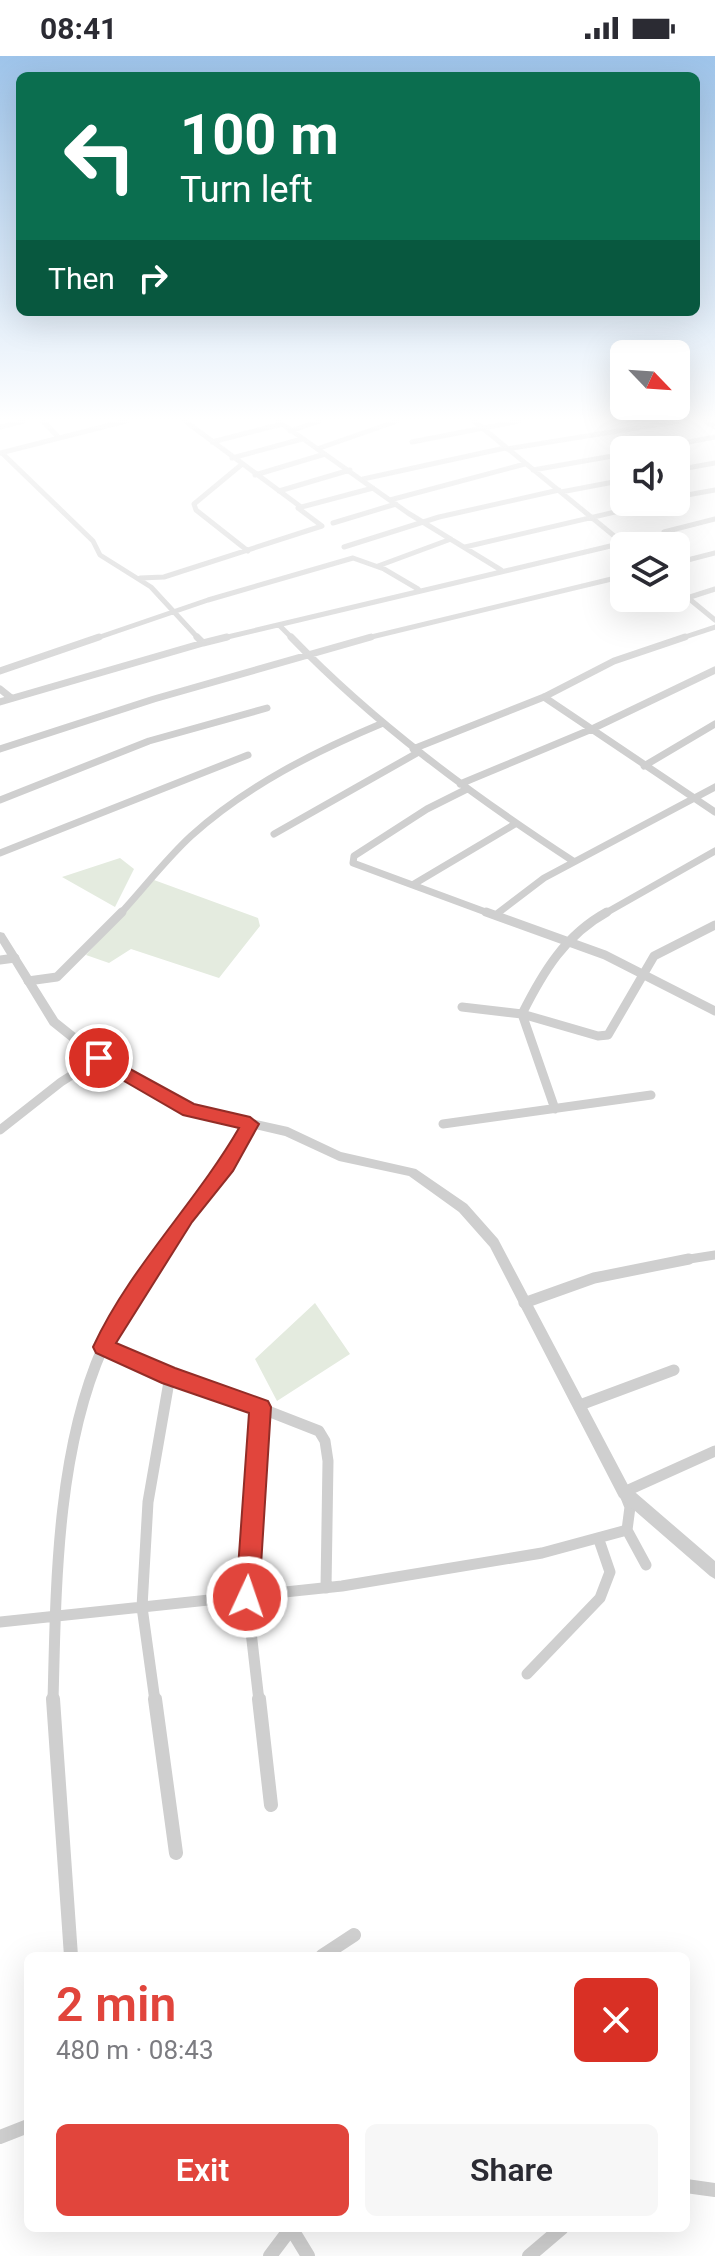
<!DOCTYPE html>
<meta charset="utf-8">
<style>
:root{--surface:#fff;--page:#f7f7f7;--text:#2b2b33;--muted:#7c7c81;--accent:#e1453c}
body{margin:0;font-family:Roboto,sans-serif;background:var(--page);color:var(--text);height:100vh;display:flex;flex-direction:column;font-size:30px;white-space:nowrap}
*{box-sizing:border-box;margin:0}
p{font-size:26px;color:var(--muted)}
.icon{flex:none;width:44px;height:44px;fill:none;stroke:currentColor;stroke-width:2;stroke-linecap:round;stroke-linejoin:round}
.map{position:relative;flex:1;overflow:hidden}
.side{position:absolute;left:24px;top:1896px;width:666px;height:280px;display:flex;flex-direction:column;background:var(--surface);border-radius:12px;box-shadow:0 8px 32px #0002}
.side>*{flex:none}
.banner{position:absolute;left:16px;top:16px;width:684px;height:244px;border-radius:12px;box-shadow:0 8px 32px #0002;background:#0b6e4f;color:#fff;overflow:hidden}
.needle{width:52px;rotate:115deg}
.fabs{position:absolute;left:610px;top:284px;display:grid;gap:16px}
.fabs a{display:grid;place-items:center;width:80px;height:80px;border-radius:12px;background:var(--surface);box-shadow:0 8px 32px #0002;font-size:40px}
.pin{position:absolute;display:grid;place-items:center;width:68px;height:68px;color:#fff;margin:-34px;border:4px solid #fff;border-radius:50%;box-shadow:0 2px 8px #0007}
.me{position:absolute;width:88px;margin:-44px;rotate:3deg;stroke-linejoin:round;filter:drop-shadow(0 0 6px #0008)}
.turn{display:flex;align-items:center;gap:28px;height:168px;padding:0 32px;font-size:36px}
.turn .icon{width:104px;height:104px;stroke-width:2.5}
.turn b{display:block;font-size:56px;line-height:68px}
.then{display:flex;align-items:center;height:76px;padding:0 32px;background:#0003;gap:16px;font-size:30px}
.round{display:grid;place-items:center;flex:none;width:84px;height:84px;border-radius:12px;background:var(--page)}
.overview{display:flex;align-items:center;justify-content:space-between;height:136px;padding:0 32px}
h1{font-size:48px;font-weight:600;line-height:60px;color:var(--accent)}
.button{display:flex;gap:16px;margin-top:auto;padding:16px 32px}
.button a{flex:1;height:92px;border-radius:12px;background:var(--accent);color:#fff;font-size:32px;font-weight:600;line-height:92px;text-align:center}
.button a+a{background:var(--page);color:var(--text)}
.status{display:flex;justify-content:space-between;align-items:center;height:56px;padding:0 40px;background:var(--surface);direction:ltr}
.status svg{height:22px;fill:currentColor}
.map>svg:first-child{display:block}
.green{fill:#e4ebdf}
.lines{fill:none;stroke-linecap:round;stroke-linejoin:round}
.minor-far4{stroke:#cfcfcf;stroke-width:5}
.minor-far3{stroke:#cfcfcf;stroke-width:7}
.minor-far2{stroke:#cfcfcf;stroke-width:9}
.minor-far1{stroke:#cfcfcf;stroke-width:11}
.minor{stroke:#cfcfcf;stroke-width:14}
.tertiary{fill:#cfcfcf;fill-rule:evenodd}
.route{fill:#e1453c;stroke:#922d27;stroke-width:2}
</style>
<div class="status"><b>08:41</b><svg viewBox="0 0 49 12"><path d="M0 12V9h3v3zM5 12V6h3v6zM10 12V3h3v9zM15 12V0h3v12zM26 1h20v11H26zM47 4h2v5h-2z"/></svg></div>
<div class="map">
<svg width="715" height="2200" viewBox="0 0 715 2200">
<rect width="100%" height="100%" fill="#fff"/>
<path class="green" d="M 120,802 L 134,813 L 115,851 L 62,821 Z
M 154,824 L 258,862 L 260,870 L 219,922 L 131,893 L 109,907 L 86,899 Z
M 315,1247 L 350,1298 L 277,1345 L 255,1303 Z"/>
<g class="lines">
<path class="minor-far4" d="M 43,365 L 59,382
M 185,365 L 301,451
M 278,365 L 408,457 L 501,514
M 474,365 L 624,488
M 705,365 L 715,371
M 0,371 L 24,365
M 290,375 L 320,365
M 212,386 L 282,368
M 412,386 L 519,365
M 317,393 L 397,365
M 507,393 L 680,365
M 647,394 L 715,381
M 0,397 L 126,365
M 2,397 L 93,485 L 100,499 L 151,531 L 199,583
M 232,402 L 302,383
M 241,409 L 194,448 L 196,454 L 248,495
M 533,414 L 624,398
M 676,414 L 715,407
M 255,419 L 325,398
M 363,423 L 505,392
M 279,435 L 350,414
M 561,436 L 624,424
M 676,441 L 715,434
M 390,444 L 525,408
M 298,452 L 373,432
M 333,467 L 396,448
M 664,476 L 715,463
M 344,491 L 439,461 L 559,434
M 465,491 L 658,446
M 676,507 L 715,497
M 378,510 L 451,483
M 140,522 L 164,521 L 322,470 L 298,452
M 676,532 L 715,564
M 687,542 L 715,533
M 279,569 L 293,583
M 94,583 L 208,544 L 353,502 L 384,513 L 418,533
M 219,583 L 623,487
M 363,583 L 624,520
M 679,583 L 715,571"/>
<path class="minor-far3" d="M 197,581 L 203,587 L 227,581
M 291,581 C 375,668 472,739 573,805
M 0,615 L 99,581
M 0,633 L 10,641
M 544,641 L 715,756
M 0,646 L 203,587
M 0,693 L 154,643 L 371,581
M 413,693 L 544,641 L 614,605 L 685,581
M 644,710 L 715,668
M 460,728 L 592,673 L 715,614
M 467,733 L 427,753 L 354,800 L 353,807 L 491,858
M 0,744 L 149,685 L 267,652
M 274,778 L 417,697
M 0,797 L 248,699
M 414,828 L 515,768
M 498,857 L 544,822 L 715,731
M 120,858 C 144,832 166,803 191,780 C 246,730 316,695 383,667
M 604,858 L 715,795"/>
<path class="minor-far2" d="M 486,856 L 605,899 L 715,955
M 0,904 L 15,902
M 28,925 L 57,921 L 122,856
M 462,951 L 522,958 L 598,980 L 608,979 L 654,900 L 715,869
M 555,1053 L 522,958 C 543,916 565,879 607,856
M 443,1068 L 651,1039
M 0,1074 L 61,1026 L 99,1002
M 156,1205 L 227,1109 L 250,1068
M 677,1205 L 715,1199"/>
<path class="minor-far1" d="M 524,1247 L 594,1222 L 689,1203
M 103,1291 L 319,1375 L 325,1385 L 328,1405 L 326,1532
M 580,1349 L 674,1314
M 646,1509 L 627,1474 L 630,1451 L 624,1436 L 715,1395
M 0,1566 L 342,1530 L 542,1497 L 627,1474
M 527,1618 L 600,1542 L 610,1516 L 599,1484
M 53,1645 C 56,1531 56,1397 103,1291 C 117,1260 139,1231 157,1203
M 155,1645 L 142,1551 L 148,1446 L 170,1320
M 259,1645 L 247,1541 L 260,1351"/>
<path class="minor" d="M 53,1643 L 71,1900
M 155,1643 L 176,1797
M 259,1643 L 271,1749
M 322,1900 L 354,1879
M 0,2081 L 28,2070
M 686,2130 L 715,2134
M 270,2200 L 291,2172 L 308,2200
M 529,2200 L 562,2172"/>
<path class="tertiary" d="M 0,876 L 4,877 L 58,963 L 103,999 L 192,1050 L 288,1071 L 341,1096 L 416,1113 L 467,1148 L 498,1183 L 629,1431 L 715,1505 L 715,1523 L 710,1520 L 619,1441 L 490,1191 L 459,1156 L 409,1120 L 339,1105 L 285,1080 L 185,1057 L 95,1005 L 50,969 L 0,887 Z"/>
</g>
<linearGradient id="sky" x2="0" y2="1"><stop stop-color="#9ec4ea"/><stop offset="0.54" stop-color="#fff"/><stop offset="1" stop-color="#fff" stop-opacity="0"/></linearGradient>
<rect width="715" height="673" fill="url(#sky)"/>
<path class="route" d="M 99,996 L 194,1048 L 250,1061 L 259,1068 L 233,1115 L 192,1166 L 116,1287 L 175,1312 L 268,1345 L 271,1351 L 259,1541 L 255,1550 L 247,1553 L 239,1550 L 236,1541 L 249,1357 L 162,1327 L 96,1297 L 93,1291 C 130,1211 195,1148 239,1072 L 183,1059 L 93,1007 L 93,998 Z"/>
</svg>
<div class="fabs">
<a><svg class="needle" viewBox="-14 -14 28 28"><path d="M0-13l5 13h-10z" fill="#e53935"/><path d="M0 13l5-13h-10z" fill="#7c7c81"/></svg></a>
<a><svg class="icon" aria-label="sound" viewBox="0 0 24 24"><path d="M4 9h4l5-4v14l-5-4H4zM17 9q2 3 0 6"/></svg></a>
<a><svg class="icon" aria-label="layers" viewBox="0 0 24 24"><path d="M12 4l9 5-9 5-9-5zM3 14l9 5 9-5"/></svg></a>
</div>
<div class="pin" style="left:99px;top:1002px;background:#d93025"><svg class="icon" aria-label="arrive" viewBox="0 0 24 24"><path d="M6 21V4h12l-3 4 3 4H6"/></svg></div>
<svg class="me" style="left:247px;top:1541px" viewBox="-20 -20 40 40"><circle r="17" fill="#e1453c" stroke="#fff" stroke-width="3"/><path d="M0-11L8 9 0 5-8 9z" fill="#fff"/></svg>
<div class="banner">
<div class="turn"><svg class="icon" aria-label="left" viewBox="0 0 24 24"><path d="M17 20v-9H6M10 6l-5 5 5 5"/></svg><div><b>100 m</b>Turn left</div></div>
<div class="then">Then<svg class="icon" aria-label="right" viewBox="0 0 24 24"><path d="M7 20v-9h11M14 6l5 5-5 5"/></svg></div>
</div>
<section class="side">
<div class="overview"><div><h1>2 min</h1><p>480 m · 08:43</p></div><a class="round" style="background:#d93025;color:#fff"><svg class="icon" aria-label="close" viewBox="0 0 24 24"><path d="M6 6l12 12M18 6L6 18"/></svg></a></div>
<div class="button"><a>Exit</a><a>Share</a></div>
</section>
</div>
